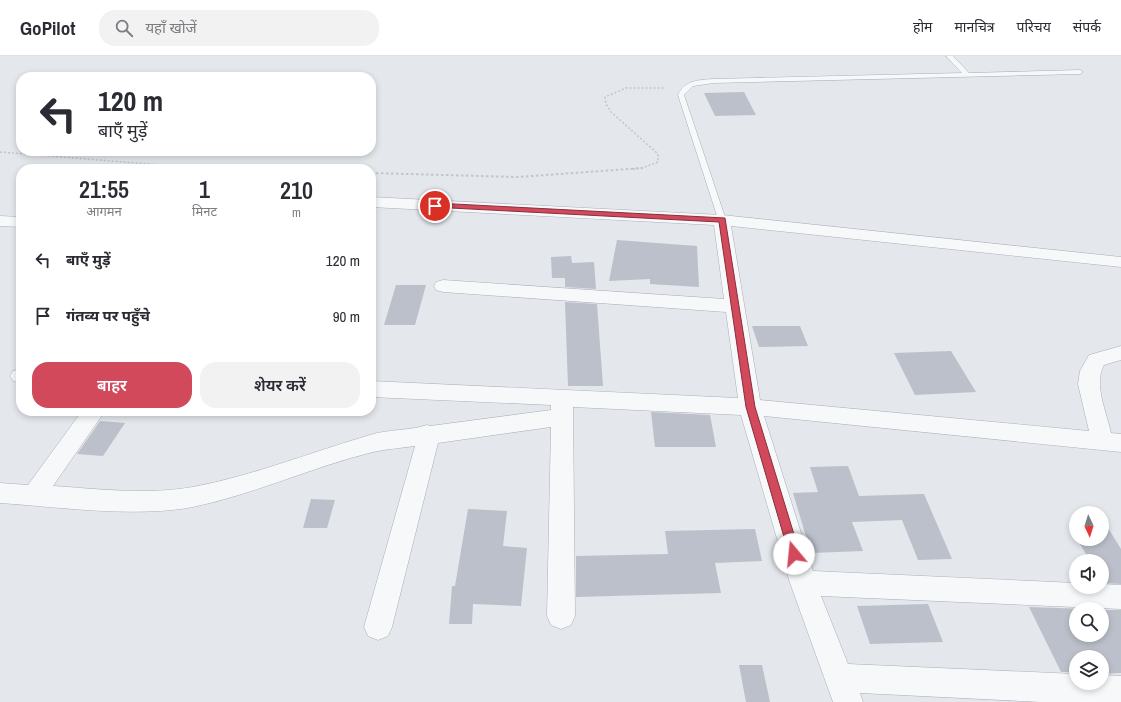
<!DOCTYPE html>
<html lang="hi">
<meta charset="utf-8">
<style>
:root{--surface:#fff;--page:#f2f2f3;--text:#2b2b33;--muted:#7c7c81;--line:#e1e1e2;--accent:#d1495b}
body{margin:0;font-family:"Archivo Narrow","Noto Sans Devanagari",sans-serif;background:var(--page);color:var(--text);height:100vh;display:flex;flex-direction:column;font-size:15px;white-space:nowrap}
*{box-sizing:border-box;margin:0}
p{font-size:13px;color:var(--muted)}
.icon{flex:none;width:22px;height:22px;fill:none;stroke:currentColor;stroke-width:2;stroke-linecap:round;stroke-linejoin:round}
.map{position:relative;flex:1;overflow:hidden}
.details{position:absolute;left:16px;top:108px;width:360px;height:252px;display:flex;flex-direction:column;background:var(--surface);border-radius:16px;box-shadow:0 2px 6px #0003}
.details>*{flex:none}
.banner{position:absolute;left:16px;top:16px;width:360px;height:84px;border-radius:16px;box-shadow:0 2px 6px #0003;background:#fff;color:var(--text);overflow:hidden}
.needle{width:26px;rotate:176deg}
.controls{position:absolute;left:1069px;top:450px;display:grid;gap:8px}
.controls a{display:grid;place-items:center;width:40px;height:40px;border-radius:50%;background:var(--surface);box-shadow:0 2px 6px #0003;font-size:20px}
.pin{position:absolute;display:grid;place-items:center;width:34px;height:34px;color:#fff;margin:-17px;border:2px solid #fff;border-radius:50%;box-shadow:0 1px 4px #0007}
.me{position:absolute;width:44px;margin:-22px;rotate:343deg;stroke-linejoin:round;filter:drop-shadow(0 0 3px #0008)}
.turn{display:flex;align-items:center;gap:14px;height:84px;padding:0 16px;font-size:18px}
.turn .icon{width:52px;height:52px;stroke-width:2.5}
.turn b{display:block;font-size:28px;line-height:34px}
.eta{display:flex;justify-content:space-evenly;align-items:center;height:68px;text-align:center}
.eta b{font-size:24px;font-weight:600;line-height:28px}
.primary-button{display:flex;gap:8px;margin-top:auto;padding:8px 16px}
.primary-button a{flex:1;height:46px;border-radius:16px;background:var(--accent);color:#fff;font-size:16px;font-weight:600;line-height:46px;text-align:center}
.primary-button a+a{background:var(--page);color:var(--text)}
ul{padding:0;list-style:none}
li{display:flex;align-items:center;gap:12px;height:56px;padding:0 16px}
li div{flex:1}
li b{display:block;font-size:15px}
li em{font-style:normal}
header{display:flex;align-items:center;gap:24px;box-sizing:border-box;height:56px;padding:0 20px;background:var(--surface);border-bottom:1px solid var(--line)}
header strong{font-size:19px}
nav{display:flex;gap:22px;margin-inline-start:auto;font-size:14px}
.search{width:280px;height:36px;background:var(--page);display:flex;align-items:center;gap:10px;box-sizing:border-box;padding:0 14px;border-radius:16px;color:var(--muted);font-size:15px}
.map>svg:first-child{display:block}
.building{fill:#bbc0ca}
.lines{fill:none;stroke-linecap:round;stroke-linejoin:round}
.lane-casing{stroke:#a9aeb7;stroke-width:1}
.street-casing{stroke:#a9aeb7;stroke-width:1}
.path-far1{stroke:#c2c5cb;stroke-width:1.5;stroke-dasharray:2 2;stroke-linecap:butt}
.path{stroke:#c2c5cb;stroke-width:2;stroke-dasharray:2.5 2.5;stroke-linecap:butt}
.lane{fill:#f7f8fa;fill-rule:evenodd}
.street{fill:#f7f8fa;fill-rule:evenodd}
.route{fill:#d1495b;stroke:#882f3b}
</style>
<header>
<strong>GoPilot</strong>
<div class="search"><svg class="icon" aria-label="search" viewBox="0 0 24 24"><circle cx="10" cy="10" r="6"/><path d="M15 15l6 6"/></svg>यहाँ खोजें</div>
<nav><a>होम</a><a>मानचित्र</a><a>परिचय</a><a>संपर्क</a></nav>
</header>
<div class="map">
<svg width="1121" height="646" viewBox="0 0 1121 646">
<rect width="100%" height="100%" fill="#e4e7ec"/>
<path class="building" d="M 744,36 L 756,59 L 715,60 L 704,37 Z
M 617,184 L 697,190 L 699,231 L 650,228 L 650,223 L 609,225 Z
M 571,200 L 572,207 L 594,206 L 596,233 L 565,231 L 565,222 L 552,222 L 551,201 Z
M 396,229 L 426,229 L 415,269 L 384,269 Z
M 565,246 L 597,248 L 603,330 L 568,330 Z
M 752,270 L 800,270 L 808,290 L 759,291 Z
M 951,295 L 976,336 L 915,339 L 894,297 Z
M 651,356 L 710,359 L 716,391 L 655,391 Z
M 100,365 L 125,367 L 103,400 L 77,398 Z
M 848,410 L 859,440 L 924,438 L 952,503 L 918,504 L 902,464 L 852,466 L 863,495 L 811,497 L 793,437 L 818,436 L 810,411 Z
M 311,443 L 335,444 L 327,472 L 303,472 Z
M 468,453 L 507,455 L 503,490 L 527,492 L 521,550 L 473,548 L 472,568 L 449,568 L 452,530 L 455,530 Z
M 1108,472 L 1121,493 L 1121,528 L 1102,527 L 1102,505 L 1090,505 L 1077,483 L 1102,483 L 1102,473 Z
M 755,473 L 762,505 L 715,507 L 721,537 L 576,541 L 576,500 L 668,498 L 665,475 Z
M 928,548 L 943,586 L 870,588 L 857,550 Z
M 1029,551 L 1086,553 L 1076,553 L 1076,579 L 1102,579 L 1102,554 L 1121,554 L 1121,617 L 1102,618 L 1102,601 L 1076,601 L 1076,616 L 1061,616 Z
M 739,609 L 762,609 L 770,646 L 746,646 Z"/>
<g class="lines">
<defs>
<path id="lane" d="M 946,0 L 953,0 L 969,17 L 1080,14 L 1083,16 L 1080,18 L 714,27 L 693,30 L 684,39 L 726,164 L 725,166 L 719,166 L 678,39 C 685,24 699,24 714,23 L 962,17 Z"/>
<path id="street" d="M 371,141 L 722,159 L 1121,201 L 1121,211 L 731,170 L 760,344 L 1089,375 L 1078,328 L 1080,315 L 1089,299 L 1121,290 L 1121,304 L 1104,309 C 1093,328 1107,357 1111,377 L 1121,378 L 1121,396 L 764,360 L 813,515 L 1076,527 L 1076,531 L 1102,531 L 1102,528 L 1121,529 L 1121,553 L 821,540 L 848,608 L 1076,618 L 1076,627 L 1102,627 L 1102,619 L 1121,620 L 1121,646 L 1041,646 L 860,637 L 863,646 L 833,646 L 790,527 L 741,359 L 573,351 L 575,560 L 571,569 L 561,573 L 551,569 L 547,560 L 551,371 L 438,387 L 392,571 L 388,580 L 378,584 L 368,580 L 364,571 L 415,390 C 401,392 386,393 373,396 C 312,411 255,438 193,451 C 135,462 59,451 0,447 L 0,427 L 28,429 L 82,355 L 105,355 L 53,430 C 99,433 147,439 193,431 C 252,420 312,396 370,379 C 389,373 409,375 427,369 L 430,370 L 551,354 L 551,349 L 371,341 L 371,325 L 738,342 L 726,256 L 443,236 L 436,234 L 434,230 L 436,226 L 443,224 L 724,243 L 714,169 L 371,151 Z
M 0,160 L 21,161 L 21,171 L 0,170 Z
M 21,313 L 21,327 L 13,325 L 10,320 L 13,315 Z"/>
</defs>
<use href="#lane" class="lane-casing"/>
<use href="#street" class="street-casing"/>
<path class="path-far1" d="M 0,96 L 186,111 L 248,113
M 633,113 L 642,112 L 658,106 L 658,98 L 611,56 L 606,48 L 605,41 L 626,32 L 666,32"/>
<path class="path" d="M 213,112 L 256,113
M 371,117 L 518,121 L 643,112"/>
<use href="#lane" class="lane"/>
<use href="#street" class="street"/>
</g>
<path class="route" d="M 435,147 L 725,162 L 755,351 L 800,498 L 798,501 L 794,503 L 790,501 L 789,498 L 746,351 L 719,166 L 432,151 L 431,150 Z"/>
</svg>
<div class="controls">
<a><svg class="needle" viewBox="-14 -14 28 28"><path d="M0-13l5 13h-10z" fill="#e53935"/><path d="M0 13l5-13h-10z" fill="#7c7c81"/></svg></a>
<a><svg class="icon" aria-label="sound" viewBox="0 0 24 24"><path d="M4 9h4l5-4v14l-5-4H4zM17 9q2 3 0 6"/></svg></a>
<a><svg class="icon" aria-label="search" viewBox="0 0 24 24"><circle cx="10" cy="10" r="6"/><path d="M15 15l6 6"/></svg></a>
<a><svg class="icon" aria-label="layers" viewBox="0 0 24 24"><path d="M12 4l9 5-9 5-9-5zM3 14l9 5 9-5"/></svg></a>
</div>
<div class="pin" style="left:435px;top:150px;background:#d93025"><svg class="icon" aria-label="arrive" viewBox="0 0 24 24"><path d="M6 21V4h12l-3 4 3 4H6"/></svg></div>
<svg class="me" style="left:794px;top:498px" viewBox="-20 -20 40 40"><circle r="19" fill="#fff"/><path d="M0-13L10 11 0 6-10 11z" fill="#d1495b"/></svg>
<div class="banner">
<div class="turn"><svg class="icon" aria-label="left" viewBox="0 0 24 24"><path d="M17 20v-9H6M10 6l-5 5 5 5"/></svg><div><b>120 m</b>बाएँ मुड़ें</div></div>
</div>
<section class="details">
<div class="eta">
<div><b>21:55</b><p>आगमन</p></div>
<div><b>1</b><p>मिनट</p></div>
<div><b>210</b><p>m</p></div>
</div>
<ul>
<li><svg class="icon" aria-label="left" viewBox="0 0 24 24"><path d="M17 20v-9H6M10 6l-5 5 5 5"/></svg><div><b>बाएँ मुड़ें</b></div><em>120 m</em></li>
<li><svg class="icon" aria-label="arrive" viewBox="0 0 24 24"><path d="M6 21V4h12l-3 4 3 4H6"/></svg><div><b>गंतव्य पर पहुँचे</b></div><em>90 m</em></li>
</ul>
<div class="primary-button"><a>बाहर</a><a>शेयर करें</a></div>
</section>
</div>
